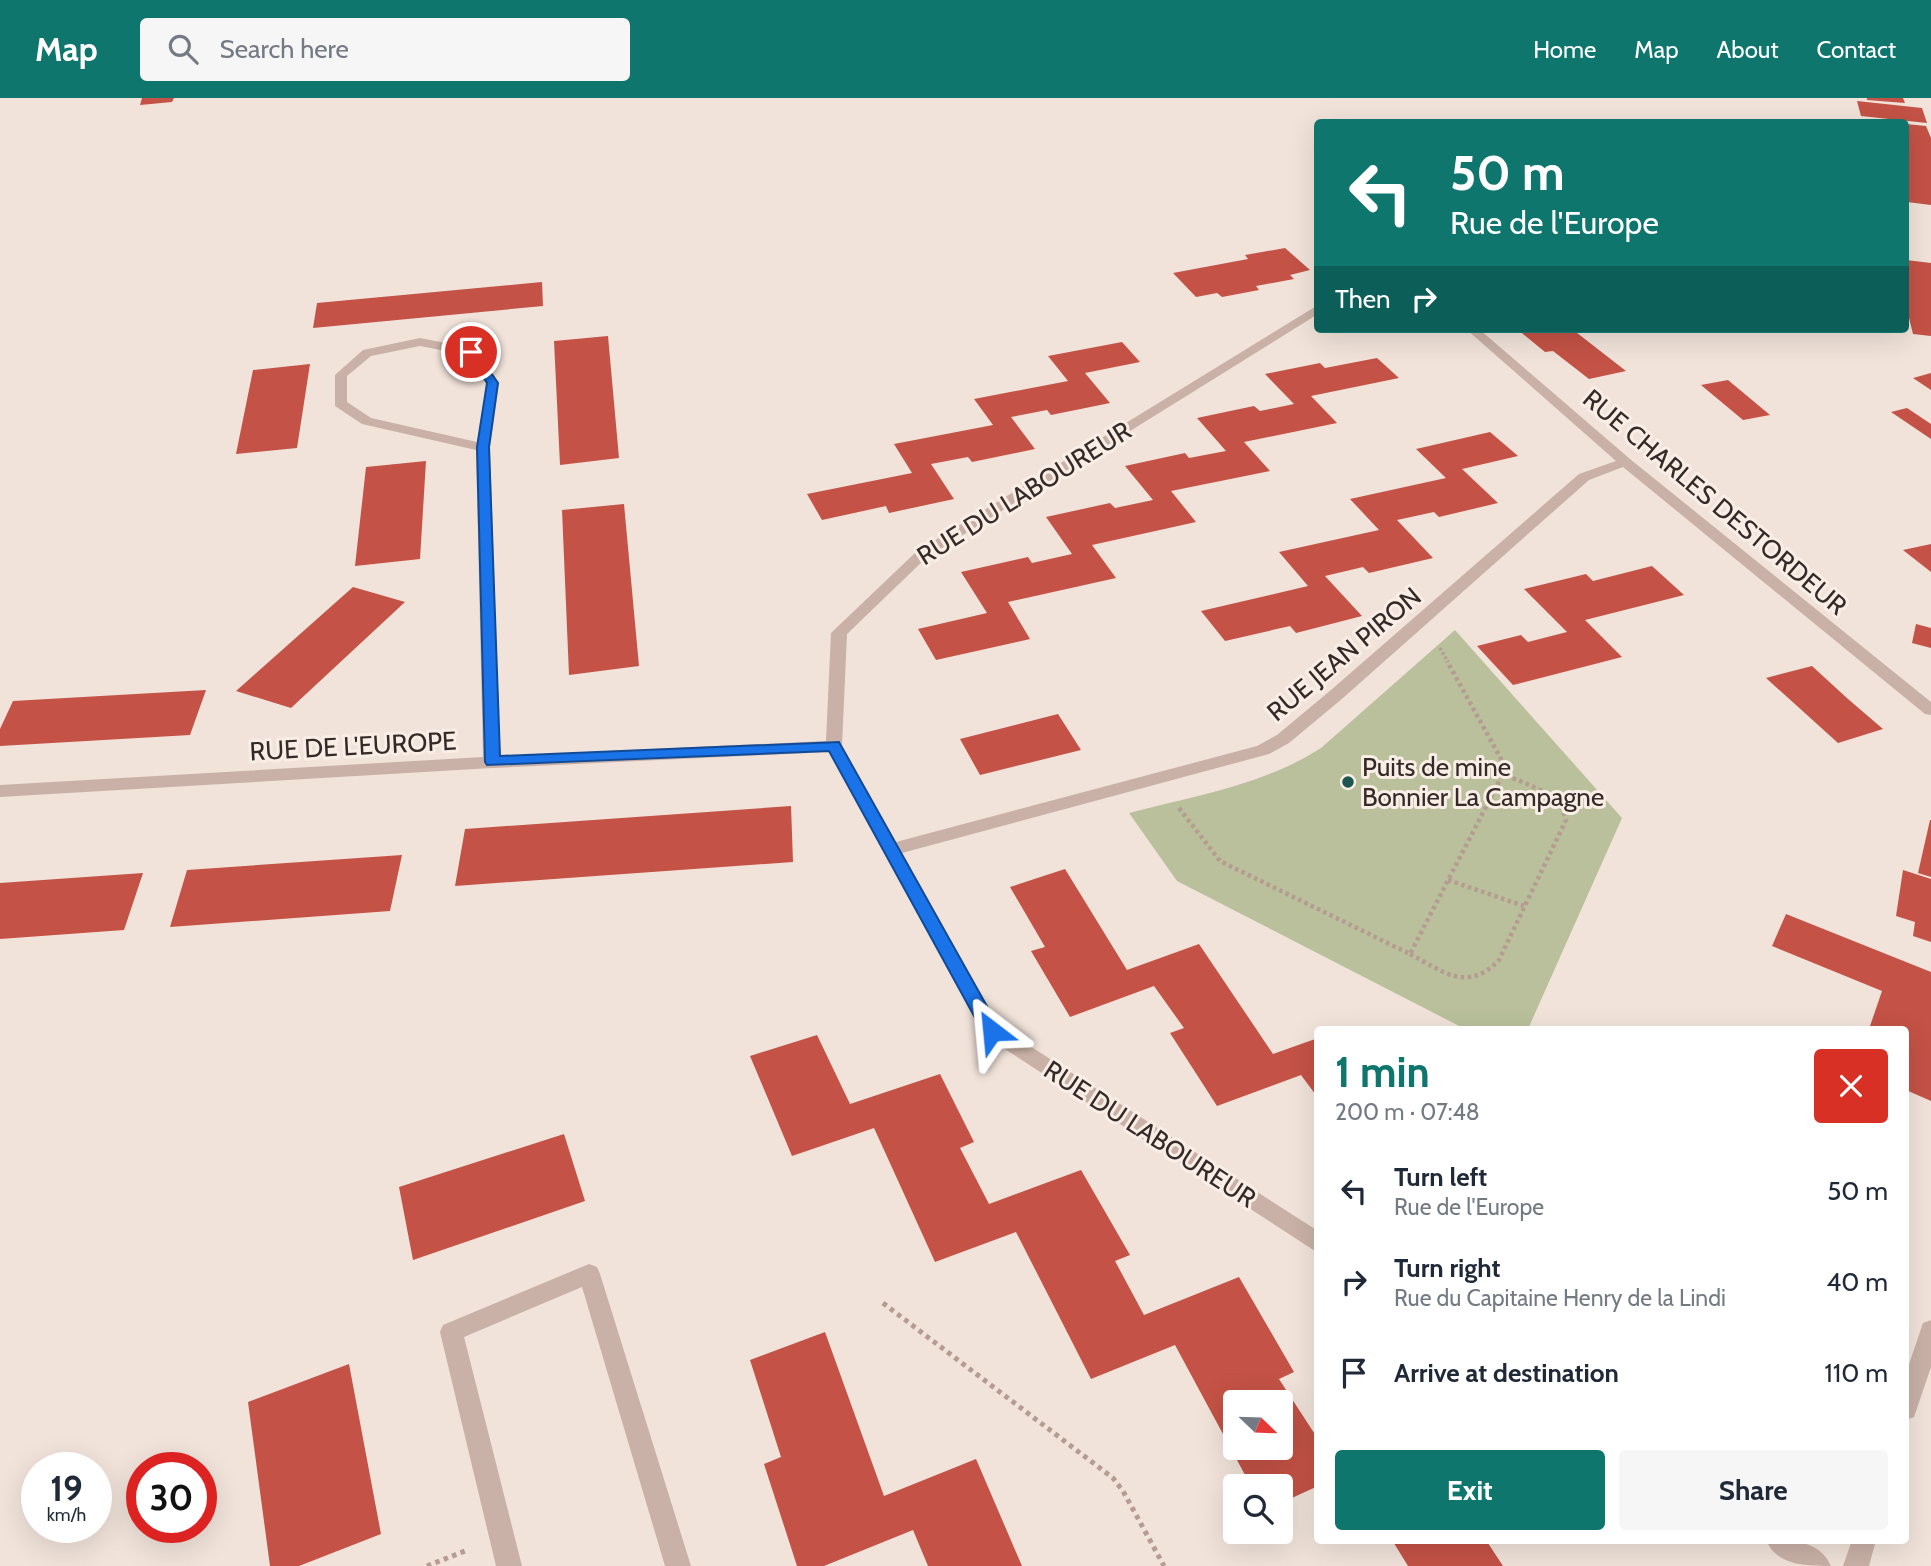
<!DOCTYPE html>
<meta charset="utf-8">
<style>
:root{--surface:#fff;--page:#f6f6f7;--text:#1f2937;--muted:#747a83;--accent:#0f766e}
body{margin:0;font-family:Cabin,sans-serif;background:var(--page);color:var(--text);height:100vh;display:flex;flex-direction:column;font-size:26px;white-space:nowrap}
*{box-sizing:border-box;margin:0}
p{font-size:23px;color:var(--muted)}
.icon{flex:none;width:38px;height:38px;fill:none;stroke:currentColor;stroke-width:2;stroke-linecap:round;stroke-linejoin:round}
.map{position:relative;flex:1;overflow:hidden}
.side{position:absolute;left:1314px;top:928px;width:595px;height:518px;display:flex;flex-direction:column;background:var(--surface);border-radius:7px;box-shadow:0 7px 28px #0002}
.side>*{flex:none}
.top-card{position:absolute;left:1314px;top:21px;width:595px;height:214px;border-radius:7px;box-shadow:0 7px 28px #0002;background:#0f766e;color:#fff;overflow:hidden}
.needle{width:46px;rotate:113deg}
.fabs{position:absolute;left:1223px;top:1292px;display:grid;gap:14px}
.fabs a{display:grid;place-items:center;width:70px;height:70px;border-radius:7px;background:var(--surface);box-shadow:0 7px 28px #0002;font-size:35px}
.speed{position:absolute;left:21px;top:1354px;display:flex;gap:14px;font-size:35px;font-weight:700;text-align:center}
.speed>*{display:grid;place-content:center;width:91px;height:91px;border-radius:50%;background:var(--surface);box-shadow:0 7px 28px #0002;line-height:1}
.speed small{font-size:18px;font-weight:400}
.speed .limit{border:10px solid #d22;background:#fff;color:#111}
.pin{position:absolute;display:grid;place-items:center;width:60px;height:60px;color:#fff;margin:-30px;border:4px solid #fff;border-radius:50%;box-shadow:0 2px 7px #0007}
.me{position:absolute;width:77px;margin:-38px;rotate:331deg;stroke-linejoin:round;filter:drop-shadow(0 0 5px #0008)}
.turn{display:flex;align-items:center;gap:24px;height:147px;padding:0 21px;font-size:32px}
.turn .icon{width:91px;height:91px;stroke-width:2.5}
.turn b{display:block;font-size:49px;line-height:60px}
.then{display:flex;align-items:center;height:66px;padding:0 21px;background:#0003;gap:14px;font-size:26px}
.round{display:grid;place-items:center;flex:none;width:74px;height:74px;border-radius:7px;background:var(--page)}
.headline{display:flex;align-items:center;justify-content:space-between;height:119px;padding:0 21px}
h1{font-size:42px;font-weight:800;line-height:52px;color:var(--accent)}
.action{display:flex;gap:14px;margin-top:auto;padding:14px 21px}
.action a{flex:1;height:80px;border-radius:7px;background:var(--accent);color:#fff;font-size:28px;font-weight:800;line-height:80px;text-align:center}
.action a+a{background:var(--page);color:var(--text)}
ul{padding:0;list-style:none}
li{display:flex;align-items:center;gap:21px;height:91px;padding:0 21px}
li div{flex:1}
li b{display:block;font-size:26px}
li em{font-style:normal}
header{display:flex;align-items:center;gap:42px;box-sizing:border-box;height:98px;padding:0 35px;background:var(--accent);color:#fff}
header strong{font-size:33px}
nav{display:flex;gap:38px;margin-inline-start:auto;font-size:24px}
.search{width:490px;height:63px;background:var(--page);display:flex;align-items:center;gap:18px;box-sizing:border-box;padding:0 24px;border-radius:7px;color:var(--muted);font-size:26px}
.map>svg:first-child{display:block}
.green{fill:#b9c09b}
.building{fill:#c45246;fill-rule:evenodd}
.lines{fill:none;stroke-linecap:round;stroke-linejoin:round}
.path-far2{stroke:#b59b91;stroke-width:3.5;stroke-dasharray:2.5 2.5;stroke-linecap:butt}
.path-far1{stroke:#b59b91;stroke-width:4.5;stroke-dasharray:3.5 3.5;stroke-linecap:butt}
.path{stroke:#b59b91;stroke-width:5;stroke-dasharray:4.5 4.5;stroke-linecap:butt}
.minor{fill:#c9b1a7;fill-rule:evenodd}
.route{fill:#1a73e8;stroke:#114b97;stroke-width:2}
.poi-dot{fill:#1e5651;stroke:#f9eee6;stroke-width:2.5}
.labels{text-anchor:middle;stroke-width:6;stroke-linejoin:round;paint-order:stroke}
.street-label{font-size:26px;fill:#352a27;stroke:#f9eee6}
.poi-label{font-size:26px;fill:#352a27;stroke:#f9eee6;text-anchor:start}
</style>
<header>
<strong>Map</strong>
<div class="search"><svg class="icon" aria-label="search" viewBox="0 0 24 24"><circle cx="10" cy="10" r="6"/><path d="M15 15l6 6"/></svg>Search here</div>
<nav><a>Home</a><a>Map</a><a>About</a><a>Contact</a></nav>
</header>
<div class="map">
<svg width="1931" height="1468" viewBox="0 0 1931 1468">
<rect width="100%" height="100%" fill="#f1e3da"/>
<path class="green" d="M 1455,532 L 1622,720 L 1528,931 L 1465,931 L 1177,783 L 1129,715 C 1194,698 1264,687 1321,650 Z"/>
<path class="building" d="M 142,0 L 174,0 L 172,4 L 140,7 Z
M 1867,0 L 1903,0 L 1905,5 L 1867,2 Z
M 1857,3 L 1922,10 L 1927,25 L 1861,18 Z
M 1906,26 L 1926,28 L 1931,40 L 1931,107 L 1907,104 Z
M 1285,150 L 1310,172 L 1290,177 L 1294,181 L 1256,188 L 1259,192 L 1222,199 L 1217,195 L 1196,199 L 1173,175 L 1248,161 L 1245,157 Z
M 1906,162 L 1931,165 L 1931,238 L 1913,236 L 1906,208 Z
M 542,184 L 543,208 L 313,230 L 317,205 Z
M 1517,231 L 1572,231 L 1626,273 L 1589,281 L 1553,253 L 1545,254 Z
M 608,238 L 619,360 L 560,367 L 554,243 Z
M 1122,244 L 1140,264 L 1085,275 L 1110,305 L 1051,317 L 1047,312 L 1011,319 L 1035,351 L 972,364 L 968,359 L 931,366 L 954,401 L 889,415 L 886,408 L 822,422 L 807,396 L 912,375 L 894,346 L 993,327 L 974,301 L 1068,283 L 1048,258 Z
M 1377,260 L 1399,280 L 1311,298 L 1337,325 L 1244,344 L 1270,373 L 1171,393 L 1196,424 L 1092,447 L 1116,480 L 1008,504 L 1030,541 L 936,562 L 918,531 L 987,515 L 961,474 L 1028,459 L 1032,465 L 1072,456 L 1046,419 L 1110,405 L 1115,410 L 1153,402 L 1125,368 L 1185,355 L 1189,360 L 1226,353 L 1197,320 L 1254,308 L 1260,313 L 1294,306 L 1265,276 L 1320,265 L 1325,270 Z
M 310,266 L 297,350 L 236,356 L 253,272 Z
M 1931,275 L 1931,292 L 1913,280 Z
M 1728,282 L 1770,317 L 1743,322 L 1701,287 Z
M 1907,310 L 1931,326 L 1931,341 L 1891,314 Z
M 1490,334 L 1518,358 L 1462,371 L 1498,405 L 1439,419 L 1434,414 L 1397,422 L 1433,460 L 1369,475 L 1363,469 L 1325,478 L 1362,518 L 1296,535 L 1290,528 L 1225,543 L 1201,513 L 1308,488 L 1279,454 L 1379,432 L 1350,401 L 1446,380 L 1416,351 Z
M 426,363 L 420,461 L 355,468 L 366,369 Z
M 624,406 L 639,568 L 569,577 L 562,412 Z
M 1931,446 L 1931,474 L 1903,452 Z
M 1652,468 L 1684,497 L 1585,522 L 1622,559 L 1513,587 L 1477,548 L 1521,537 L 1528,544 L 1567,534 L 1524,491 L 1586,476 L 1593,483 Z
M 353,489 L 405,504 L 291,610 L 236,593 Z
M 1916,526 L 1931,530 L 1931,550 L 1912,545 Z
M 1812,568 L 1848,601 L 1883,631 L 1838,645 L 1766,580 Z
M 206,592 L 190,637 L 0,648 L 0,631 L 13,603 Z
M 1058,616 L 1081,652 L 980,677 L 960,641 Z
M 791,708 L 793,764 L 455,788 L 465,731 Z
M 1930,722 L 1931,722 L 1931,779 L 1918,775 Z
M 402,757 L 390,813 L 170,829 L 187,772 Z
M 1065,771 L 1127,872 L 1199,846 L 1273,956 L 1318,940 L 1318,1000 L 1301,977 L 1217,1008 L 1170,935 L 1184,930 L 1154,888 L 1070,919 L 1031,853 L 1045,849 L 1010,789 Z
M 1903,772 L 1931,781 L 1931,844 L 1913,838 L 1915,824 L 1896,818 Z
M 143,775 L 124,832 L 0,841 L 0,785 Z
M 1786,816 L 1931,874 L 1931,1003 L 1906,992 L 1906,931 L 1869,931 L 1882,893 L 1772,848 Z
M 817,937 L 850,1006 L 940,976 L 974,1044 L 960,1050 L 989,1106 L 1081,1072 L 1130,1157 L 1115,1163 L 1144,1217 L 1239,1179 L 1294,1274 L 1279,1281 L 1318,1341 L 1318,1388 L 1281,1405 L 1281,1388 L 1251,1388 L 1175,1247 L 1091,1281 L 1016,1134 L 935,1164 L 874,1030 L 792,1058 L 750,958 ZM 1236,1304 L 1281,1304 L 1281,1349 L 1236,1349 Z
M 564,1036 L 585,1103 L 413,1162 L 399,1089 Z
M 825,1234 L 884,1398 L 976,1361 L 1022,1468 L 928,1468 L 913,1432 L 824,1468 L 797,1468 L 764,1366 L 781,1359 L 750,1262 Z
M 349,1266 L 381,1436 L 299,1468 L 270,1468 L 248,1304 Z
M 1392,1442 L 1486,1442 L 1503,1468 L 1408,1468 Z"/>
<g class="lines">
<path class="path-far2" d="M 1440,550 L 1448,564"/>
<path class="path-far1" d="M 1179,710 L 1220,763 L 1410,856 L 1506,670 L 1447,563
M 1448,782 L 1524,808
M 1410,856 C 1444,874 1467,895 1499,862 L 1566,722 C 1561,695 1525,686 1503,676"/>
<path class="path" d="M 883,1205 L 1113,1380 L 1123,1393 L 1164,1468
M 427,1468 L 465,1453"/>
<path class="minor" d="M 1318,207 L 1318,216 L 926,460 L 847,536 L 842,648 L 896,744 L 1257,648 L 1277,637 L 1331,592 L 1579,376 L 1616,363 L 1466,231 L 1479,231 L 1630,361 L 1931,604 L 1931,617 L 1925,616 L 1623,369 L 1589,382 L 1343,600 L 1289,645 L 1269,656 L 902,755 L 999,928 L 1318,1133 L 1318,1155 L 985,938 L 829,654 L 492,670 L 0,699 L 0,687 L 483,659 L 476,352 L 362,326 L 335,308 L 335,277 L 363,252 L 420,240 L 471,250 L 475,251 L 499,285 L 490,349 L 500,658 L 826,643 L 831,535 L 916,454 ZM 420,248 L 467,257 L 487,285 L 477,344 L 371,320 L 347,304 L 347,278 L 371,258 Z
M 589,1166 L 597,1169 L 600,1176 L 691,1468 L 665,1468 L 582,1189 L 464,1239 L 522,1468 L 496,1468 L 440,1234 L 443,1227 Z
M 1931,1222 L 1931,1269 L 1914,1319 L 1906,1322 L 1906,1275 L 1923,1225 Z
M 1766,1442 C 1790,1442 1819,1441 1831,1468 C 1806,1468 1777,1468 1766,1442 Z
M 1852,1442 L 1876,1442 L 1869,1468 L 1843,1468 Z"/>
</g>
<path class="route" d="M 467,252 L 475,252 L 498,285 L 489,349 L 500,658 L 839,644 L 998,928 L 1000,933 L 998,938 L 985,938 L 829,653 L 487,667 L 485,664 L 477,349 L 487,285 L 466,254 Z"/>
<circle class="poi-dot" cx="1348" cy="684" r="7"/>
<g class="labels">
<g class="street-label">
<text transform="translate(1024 395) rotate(-32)" y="9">RUE DU LABOUREUR</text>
<text transform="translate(1715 404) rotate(40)" y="9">RUE CHARLES DESTORDEUR</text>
<text transform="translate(1344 556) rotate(-40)" y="9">RUE JEAN PIRON</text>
<text transform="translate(353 648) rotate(-3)" y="9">RUE DE L'EUROPE</text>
<text transform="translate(1150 1036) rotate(33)" y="9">RUE DU LABOUREUR</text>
</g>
<g class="poi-label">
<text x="1362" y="678">Puits de mine<tspan x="1362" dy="30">Bonnier La Campagne</tspan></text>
</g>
</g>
</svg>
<div class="fabs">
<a><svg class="needle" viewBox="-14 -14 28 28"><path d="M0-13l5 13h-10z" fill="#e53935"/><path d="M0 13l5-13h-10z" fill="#747a83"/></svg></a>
<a><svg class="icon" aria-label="search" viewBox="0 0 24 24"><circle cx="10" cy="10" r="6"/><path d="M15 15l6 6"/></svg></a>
</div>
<div class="speed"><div>19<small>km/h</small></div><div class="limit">30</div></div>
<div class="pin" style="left:471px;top:254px;background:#d93025"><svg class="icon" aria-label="arrive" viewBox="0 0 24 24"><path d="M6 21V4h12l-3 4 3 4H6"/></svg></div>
<svg class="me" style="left:992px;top:933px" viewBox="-20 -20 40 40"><path d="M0-17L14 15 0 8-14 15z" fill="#1a73e8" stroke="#fff" stroke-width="4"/></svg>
<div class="top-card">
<div class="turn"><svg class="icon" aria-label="left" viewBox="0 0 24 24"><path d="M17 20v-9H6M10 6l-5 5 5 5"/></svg><div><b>50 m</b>Rue de l'Europe</div></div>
<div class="then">Then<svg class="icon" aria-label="right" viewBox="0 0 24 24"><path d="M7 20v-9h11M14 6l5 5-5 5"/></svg></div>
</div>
<section class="side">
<div class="headline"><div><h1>1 min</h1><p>200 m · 07:48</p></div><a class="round" style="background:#d93025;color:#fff"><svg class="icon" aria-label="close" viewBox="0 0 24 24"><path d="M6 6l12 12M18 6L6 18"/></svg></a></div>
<ul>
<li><svg class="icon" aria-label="left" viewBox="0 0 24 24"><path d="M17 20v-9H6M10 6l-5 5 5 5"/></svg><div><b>Turn left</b><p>Rue de l'Europe</p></div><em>50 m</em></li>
<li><svg class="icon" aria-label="right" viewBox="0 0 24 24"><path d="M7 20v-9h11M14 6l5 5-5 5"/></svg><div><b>Turn right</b><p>Rue du Capitaine Henry de la Lindi</p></div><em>40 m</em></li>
<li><svg class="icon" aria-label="arrive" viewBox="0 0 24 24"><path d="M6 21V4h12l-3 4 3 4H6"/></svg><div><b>Arrive at destination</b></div><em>110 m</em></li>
</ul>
<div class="action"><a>Exit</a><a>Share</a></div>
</section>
</div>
